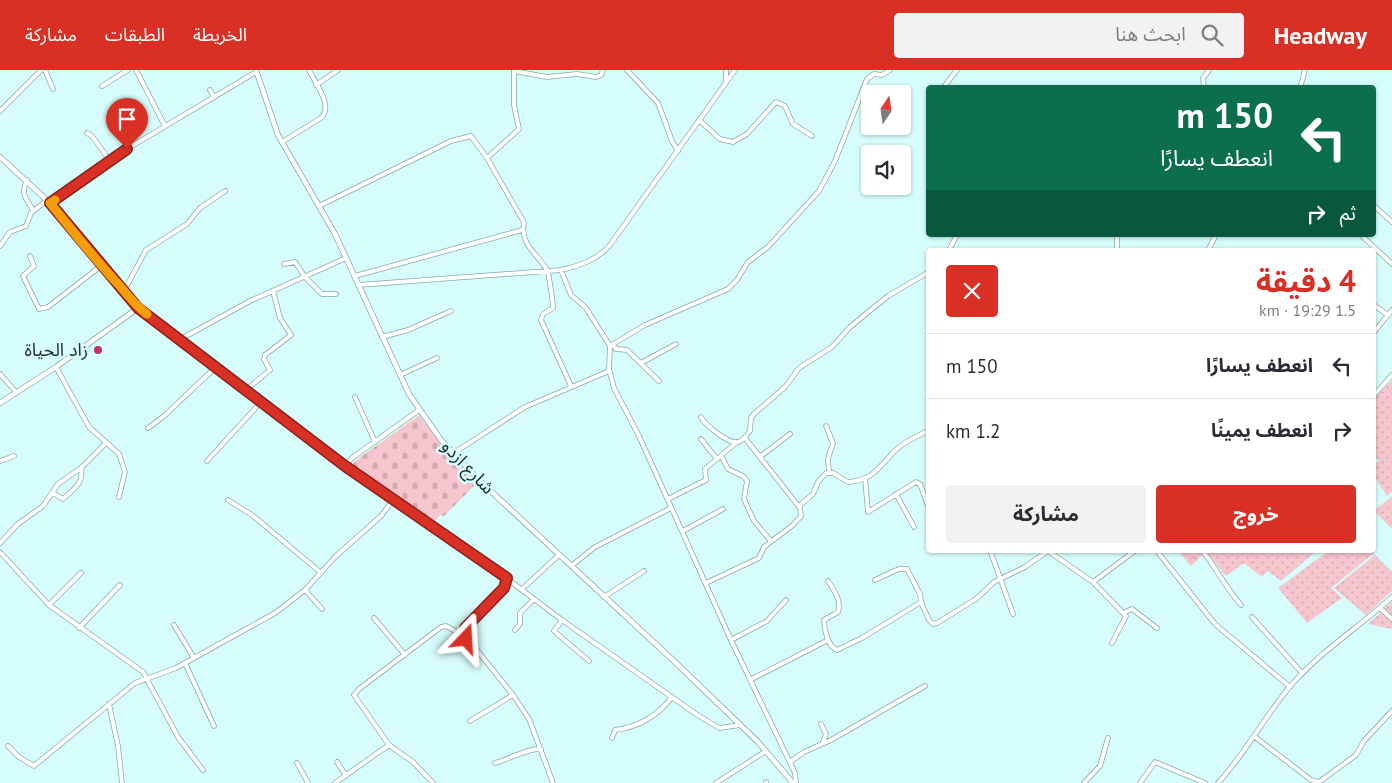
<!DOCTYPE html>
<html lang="ar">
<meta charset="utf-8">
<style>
:root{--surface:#fff;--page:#f2f2f3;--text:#2b2b33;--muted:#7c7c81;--line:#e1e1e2;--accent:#d93025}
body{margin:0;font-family:"PT Sans","Noto Sans Arabic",sans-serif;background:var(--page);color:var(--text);direction:rtl;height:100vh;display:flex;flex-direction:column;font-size:19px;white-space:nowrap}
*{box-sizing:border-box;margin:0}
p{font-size:16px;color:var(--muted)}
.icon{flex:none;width:28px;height:28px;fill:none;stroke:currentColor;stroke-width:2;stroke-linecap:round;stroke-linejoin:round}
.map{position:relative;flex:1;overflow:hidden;direction:ltr}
.sheet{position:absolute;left:926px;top:178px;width:450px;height:305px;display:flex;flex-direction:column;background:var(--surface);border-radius:5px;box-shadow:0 1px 4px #0004;direction:rtl}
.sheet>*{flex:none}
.top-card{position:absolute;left:926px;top:15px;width:450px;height:152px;border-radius:5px;box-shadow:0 1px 4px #0004;direction:rtl;background:#0b6e4f;color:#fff;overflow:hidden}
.needle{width:32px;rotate:13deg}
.buttons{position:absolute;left:861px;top:15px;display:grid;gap:10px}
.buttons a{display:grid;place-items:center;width:50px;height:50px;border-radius:5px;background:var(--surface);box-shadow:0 1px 4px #0004;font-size:25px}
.pin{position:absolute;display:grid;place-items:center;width:42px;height:42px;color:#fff;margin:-51px -21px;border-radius:50% 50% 50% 0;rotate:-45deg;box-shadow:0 0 5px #0007}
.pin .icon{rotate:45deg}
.me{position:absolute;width:55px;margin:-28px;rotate:20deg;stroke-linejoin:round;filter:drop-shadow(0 0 4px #0008)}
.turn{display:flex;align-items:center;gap:18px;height:105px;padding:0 20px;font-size:22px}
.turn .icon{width:65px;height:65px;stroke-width:2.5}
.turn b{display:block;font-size:35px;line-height:42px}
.then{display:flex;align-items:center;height:48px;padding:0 20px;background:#0003;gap:10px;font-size:19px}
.round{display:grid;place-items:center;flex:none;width:52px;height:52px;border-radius:5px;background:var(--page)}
.head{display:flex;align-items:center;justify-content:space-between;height:85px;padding:0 20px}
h1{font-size:30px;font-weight:700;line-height:38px;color:var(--accent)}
.action{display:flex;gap:10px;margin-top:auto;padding:10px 20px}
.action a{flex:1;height:58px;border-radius:5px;background:var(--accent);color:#fff;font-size:20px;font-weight:700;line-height:58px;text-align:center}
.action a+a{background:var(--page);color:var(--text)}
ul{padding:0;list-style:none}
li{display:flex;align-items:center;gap:15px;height:65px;padding:0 20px;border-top:1px solid var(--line)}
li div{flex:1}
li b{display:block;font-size:19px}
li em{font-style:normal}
header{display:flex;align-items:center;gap:30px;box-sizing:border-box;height:70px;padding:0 25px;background:var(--accent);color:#fff}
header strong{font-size:24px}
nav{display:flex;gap:28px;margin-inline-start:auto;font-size:18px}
.search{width:350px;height:45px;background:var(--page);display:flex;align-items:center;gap:12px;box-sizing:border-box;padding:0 18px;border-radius:5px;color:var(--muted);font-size:19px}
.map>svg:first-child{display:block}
.green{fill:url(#green-dots)}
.forest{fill:url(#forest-crowns)}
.cemetery{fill:url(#cemetery-stones)}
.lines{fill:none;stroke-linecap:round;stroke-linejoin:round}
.minor-casing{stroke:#85aaa8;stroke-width:5.5}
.tertiary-casing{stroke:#85aaa8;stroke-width:6}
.minor{stroke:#fff;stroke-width:4}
.tertiary{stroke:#fff;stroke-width:4.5}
.route-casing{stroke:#8d1f18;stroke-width:12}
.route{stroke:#d93025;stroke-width:9}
.slow{stroke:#f59e0b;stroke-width:9}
.poi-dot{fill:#c0325d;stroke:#d6fdfb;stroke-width:2}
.labels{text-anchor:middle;stroke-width:5;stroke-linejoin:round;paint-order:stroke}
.poi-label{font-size:18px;fill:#1b2a29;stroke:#d6fdfb;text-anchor:end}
.street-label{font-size:18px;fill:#1b2a29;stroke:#d6fdfb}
</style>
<header>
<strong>Headway</strong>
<div class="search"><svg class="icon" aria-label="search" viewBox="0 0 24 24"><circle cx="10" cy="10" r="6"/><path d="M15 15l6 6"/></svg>ابحث هنا</div>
<nav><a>الخريطة</a><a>الطبقات</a><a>مشاركة</a></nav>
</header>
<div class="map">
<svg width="1392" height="713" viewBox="0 0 1392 713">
<defs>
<pattern id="green-dots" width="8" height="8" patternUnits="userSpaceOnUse" patternTransform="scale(1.25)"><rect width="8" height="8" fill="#f5c6cd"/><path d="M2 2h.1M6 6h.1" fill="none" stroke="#d1aab0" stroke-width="1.8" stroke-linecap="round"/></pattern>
<pattern id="forest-crowns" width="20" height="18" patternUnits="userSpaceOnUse" patternTransform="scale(1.25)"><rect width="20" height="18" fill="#f5c6cd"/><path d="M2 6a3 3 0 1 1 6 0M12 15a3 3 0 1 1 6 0" fill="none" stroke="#d1aab0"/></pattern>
<pattern id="cemetery-stones" width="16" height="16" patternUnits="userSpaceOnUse" patternTransform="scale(1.25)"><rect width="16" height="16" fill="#f5c6cd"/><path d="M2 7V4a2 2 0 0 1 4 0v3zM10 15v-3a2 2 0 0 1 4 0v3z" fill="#d1aab0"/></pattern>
</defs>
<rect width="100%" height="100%" fill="#d6fdfb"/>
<path class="green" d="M 1392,311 L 1392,421 L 1387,426 L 1374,406 L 1374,395 L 1379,391 L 1374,385 L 1374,328 Z
M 1392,426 L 1392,459 L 1374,441 Z
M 1205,480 L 1312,480 L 1314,483 L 1281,511 L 1268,501 L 1262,507 L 1244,493 L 1226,506 Z
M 1330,480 L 1372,480 L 1374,483 L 1331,518 L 1342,528 L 1307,553 L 1278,518 Z
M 1375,485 L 1392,502 L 1392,521 L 1366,545 L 1334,518 Z
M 1392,532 L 1392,559 L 1368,554 Z"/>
<path class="forest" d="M 1177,480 L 1200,480 L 1203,484 L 1191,496 Z"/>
<path class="cemetery" d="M 419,345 L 450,386 L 478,412 L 444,446 L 440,445 L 434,452 L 406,435 L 351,396 L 355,391 Z"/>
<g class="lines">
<defs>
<path id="minor" d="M 45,0 L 53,19
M 136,0 L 165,56
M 627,0 L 658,33 L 672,71 L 678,81
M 726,0 L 726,10
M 514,1 L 547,7 L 577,4 L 596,7 L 601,5 L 603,0
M 316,15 L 338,0
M 102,16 L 128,0
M 943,18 L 957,0
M 1204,18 L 1203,8 L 1209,0
M 1300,18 L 1305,0
M 210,20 L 214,27
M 0,41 L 41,0
M 699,50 L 720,69 L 733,72 L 747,64 L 776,32 L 785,36 L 793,54 L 812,66
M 87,63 L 92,66 L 110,91
M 282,72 L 321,48 C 334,36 315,13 309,0
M 487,88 L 519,59 L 514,35 L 514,0
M 27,110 C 20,123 26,130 34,141
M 50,133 L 127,79 L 256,2
M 319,136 L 451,71 L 471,66 L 487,88 L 522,149 L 524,153 C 520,175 537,183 547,200 C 549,203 553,233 553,238 L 543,244 L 541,250 L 571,316
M 1374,136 L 1392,152
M 1117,165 L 1117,180
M 1361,165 L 1392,194
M 0,176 L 10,162 L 26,156 L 31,143 L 47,130
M 949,180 L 957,165
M 1208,180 L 1216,165
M 30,186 L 34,196 L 23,206 L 39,239 L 48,237 L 101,196
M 284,194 L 295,192 L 305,207 L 322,224 L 336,224
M 561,200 L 571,225 L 586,238 L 610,276 L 609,299 L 614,318 L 639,366 L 731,570 L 795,703 L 796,713
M 355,206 L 522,160
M 358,215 L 561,200 C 579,196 597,190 610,175 L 735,0
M 124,221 L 146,180 L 187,154 L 200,138 L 225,121
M 1374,235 L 1388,245
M 138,238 L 345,396 L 482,490 L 562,550 L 696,644 L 719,658 L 740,655
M 1374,262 L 1392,240
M 382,267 L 408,260 L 451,241
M 179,270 L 250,231 L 346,188
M 613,275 L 616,279 L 627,280 L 659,311
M 610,276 L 645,255 L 728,219 L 737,210 L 748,192 L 768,177 L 819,121 L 835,91 L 867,9 L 874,4 L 882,5 L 890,0
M 641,293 L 676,274
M 56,297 L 89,357 L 119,384 L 125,402 L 119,427
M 0,304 L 16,322
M 400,305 L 437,288
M 247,319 L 270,300 L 264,289 L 265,285 L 291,265 L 280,248 L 273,221
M 1374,325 L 1392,305
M 355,327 L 375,372
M 701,347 C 705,355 728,374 738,372 C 743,371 747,365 750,361 L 751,348 L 754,344 L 786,316 L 799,298 L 832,277 L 850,257 L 888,226 L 929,202
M 826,356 L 833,373 L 828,389 L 829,402
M 148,358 L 164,346 L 217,296
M 701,369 L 717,389
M 452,384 L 525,337 L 609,301
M 761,386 L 790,364
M 722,387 L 728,399 L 743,406 L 747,411 L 744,429 L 754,451 L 771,471
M 0,391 L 14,386
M 207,391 L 262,331
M 345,396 L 352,388 L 419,340
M 865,408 L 868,442 L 916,412 L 920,414 L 929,438
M 53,423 L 63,429 C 73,419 84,414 81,398
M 896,424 L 914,457
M 668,429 L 706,410 L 705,399 L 737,372
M 228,430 L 252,445 L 320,502
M 799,436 L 813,424 L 818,412 L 826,403 L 833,403 L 848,412 C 876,410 880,394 898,378 C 907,370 919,366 929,360
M 683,461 L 723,439
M 0,473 L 18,454 L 43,436 L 58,414 L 81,398 L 106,373
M 990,480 L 1013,544
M 1156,480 L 1215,554 L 1290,617
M 1202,480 C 1216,498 1226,518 1241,535
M 0,482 L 49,535 L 143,602 L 178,667 L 203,700
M 571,496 L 595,477 L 671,438
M 507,507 C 506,532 467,540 464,564 L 513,625 L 529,649 L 553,713
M 875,510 L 899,499 L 907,499 L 920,524 L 921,532
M 828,511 C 834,520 842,531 838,542 L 824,550 C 824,559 828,577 837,580 L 862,568 L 921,532 L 929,550 L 933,554 L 937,553 L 976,529 L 994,512 L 1025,497 L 1048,481 L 1093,512 L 1136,480
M 1093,512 L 1126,546 L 1112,573
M 706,513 L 759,488 L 764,477 L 793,455 L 801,446 L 800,438 L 745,368
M 522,519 L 559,485
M 305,520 L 322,539
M 604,527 L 644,501
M 49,535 L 81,503
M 1380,538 L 1392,549
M 1123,543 L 1132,539 L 1157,558
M 1252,547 L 1302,603
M 374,548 L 405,585
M 562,550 L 554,561 L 589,591
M 174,555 L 194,588
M 79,558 L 120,515
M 515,560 L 520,554 L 520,543 L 534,529
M 731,570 L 767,551 L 786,530
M 185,593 L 214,656
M 750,610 L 828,570
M 109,634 L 118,676 L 122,713
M 470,651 L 513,625
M 821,654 L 826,664 L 823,672
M 1255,667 L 1311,710 L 1319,712 L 1356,685 L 1364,671 L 1392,641
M 612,668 L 615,660 C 639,657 657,647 672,627
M 8,676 L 19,687 L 34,696 L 135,613 L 176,598 L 275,543 L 305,520 L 336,486 L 381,446 L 393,430
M 337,692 L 346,706
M 790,692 L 804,682 L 831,670 L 925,616
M 297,693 L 308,713
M 495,693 C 510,689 527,678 541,679
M 335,713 L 389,675
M 433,713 L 413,692 L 389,675 L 354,625 L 359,619 L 441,557 L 446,556 L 457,562 L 464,561
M 716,713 L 766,681
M 766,713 L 766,712
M 1084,713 L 1100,696 L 1108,668
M 1140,713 L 1155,692 L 1205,713
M 1218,713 C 1247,682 1266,643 1294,612 C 1323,580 1360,556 1392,527"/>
<path id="tertiary" d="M 256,0 L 278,65 L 335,164 L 409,324 L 441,370 L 481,412 L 675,592 L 758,672 L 793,713
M 0,87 L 50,133 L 138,238 L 56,297 L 0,333"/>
</defs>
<use href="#minor" class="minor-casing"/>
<use href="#tertiary" class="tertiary-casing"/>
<use href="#minor" class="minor"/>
<use href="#tertiary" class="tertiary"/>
</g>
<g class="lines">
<defs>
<path id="route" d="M 127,79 L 50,133 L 138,238 L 345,396 L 507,508 L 504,518 L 465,558 L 464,564 L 466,569"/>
</defs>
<use href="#route" class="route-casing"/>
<use href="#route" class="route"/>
<path class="slow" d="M 55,130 L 50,133 C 73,161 95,190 120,216 C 128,226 136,236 147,244"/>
</g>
<circle class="poi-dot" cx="98" cy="280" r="5"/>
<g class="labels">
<g class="poi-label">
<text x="88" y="286">زاد الحياة</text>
</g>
<g class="street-label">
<text transform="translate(468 397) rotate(46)" y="6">شارع ازدو</text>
</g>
</g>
</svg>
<div class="buttons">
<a><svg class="needle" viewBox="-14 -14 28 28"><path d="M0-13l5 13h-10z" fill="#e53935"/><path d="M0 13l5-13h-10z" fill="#7c7c81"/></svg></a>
<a><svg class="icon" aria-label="sound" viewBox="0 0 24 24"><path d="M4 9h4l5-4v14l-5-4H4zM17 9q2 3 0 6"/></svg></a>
</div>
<div class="pin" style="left:127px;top:79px;background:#d93025"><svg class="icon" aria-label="arrive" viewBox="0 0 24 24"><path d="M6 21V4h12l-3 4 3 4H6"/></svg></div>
<svg class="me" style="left:466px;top:569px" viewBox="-20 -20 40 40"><path d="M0-17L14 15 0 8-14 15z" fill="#d93025" stroke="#fff" stroke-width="4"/></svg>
<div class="top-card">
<div class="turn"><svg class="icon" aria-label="left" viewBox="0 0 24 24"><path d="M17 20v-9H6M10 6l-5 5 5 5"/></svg><div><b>150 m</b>انعطف يسارًا</div></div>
<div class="then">ثم<svg class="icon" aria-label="right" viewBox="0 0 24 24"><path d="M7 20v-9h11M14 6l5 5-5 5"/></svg></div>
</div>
<section class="sheet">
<div class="head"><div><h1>4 دقيقة</h1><p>1.5 km · 19:29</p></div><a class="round" style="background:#d93025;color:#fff"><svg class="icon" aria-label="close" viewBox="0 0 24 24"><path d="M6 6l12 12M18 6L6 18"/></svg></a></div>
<ul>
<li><svg class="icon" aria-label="left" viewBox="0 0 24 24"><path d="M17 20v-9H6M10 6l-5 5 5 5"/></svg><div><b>انعطف يسارًا</b></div><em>150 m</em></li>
<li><svg class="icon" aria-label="right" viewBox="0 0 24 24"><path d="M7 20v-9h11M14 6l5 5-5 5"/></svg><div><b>انعطف يمينًا</b></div><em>1.2 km</em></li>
</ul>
<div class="action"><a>خروج</a><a>مشاركة</a></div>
</section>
</div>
